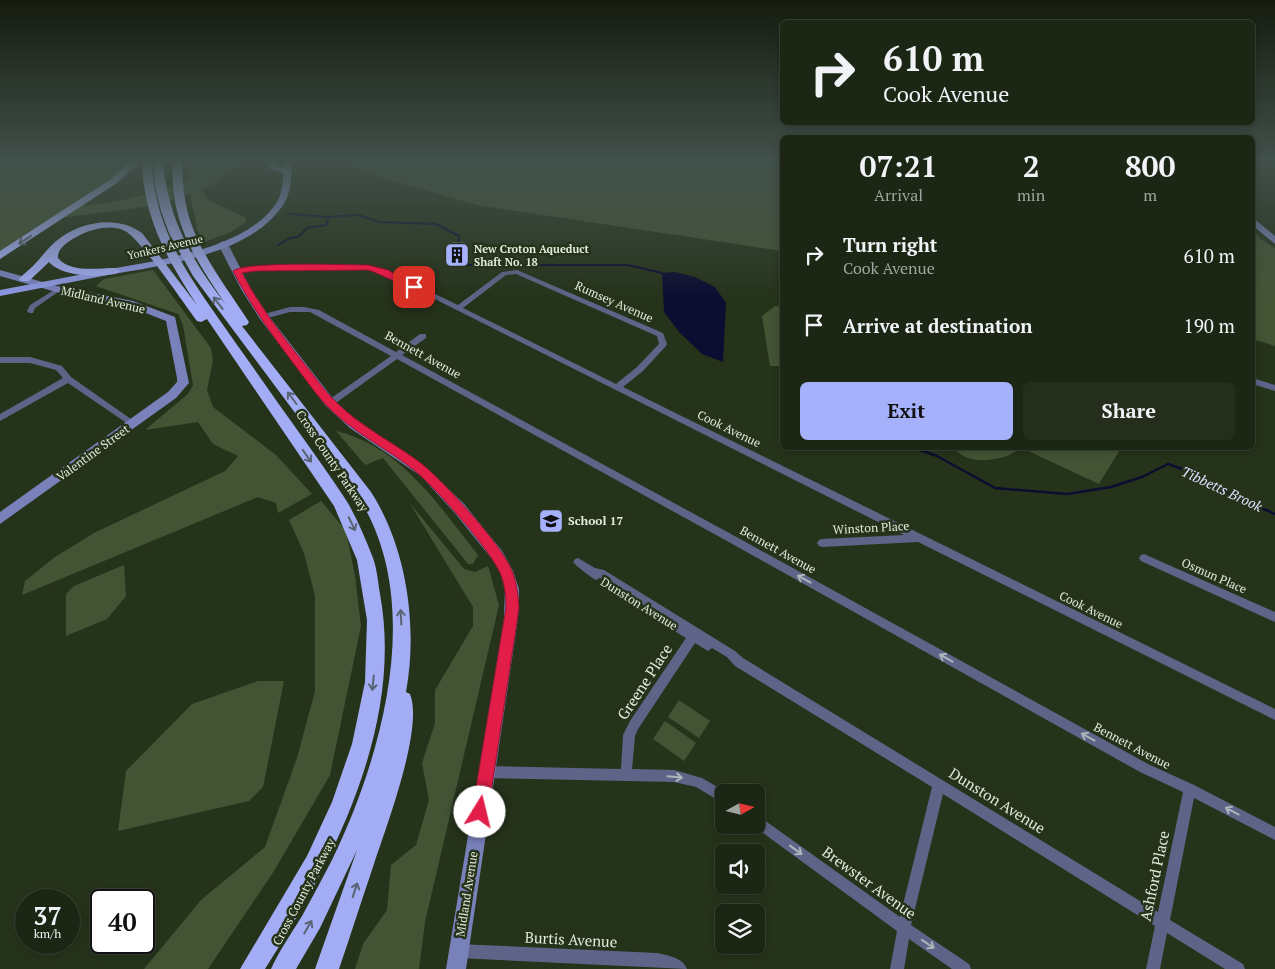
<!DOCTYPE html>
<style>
:root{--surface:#1c2614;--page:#252e1d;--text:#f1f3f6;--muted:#a0a5a0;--line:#3a4334;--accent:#a6b1fc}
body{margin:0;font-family:"PT Serif",serif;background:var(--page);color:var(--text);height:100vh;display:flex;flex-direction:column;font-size:19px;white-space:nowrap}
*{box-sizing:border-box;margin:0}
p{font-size:16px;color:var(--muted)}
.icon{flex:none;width:28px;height:28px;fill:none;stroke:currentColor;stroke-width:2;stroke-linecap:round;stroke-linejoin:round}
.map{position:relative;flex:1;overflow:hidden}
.panel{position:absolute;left:780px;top:135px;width:475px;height:315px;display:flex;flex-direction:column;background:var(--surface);border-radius:8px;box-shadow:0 2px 8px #0003,0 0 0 1px var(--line)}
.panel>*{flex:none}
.banner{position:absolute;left:780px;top:20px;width:475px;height:105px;border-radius:8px;box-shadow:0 2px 8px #0003,0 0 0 1px var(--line);background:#1c2614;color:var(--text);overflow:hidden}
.needle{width:32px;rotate:82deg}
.tools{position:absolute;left:715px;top:784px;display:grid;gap:10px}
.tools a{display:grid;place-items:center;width:50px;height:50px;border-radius:8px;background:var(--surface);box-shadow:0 2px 8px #0003,0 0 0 1px var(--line);font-size:25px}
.speed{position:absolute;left:15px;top:889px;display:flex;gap:10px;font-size:25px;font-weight:700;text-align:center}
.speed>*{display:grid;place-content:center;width:65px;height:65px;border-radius:50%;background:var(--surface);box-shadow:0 2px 8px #0003,0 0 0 1px var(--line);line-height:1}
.speed small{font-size:12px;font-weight:400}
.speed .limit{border:2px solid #111;border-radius:8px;background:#fff;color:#111}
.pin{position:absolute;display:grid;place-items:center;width:42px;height:42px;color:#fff;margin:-21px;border-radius:10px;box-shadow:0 2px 8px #0006}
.me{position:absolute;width:55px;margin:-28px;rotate:9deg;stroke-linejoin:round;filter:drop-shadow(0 0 4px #0008)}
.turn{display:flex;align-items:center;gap:18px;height:105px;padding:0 20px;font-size:22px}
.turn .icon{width:65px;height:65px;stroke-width:2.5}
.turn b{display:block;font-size:35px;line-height:42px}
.eta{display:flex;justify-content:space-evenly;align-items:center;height:85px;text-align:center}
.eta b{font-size:30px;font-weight:800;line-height:35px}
.primary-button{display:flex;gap:10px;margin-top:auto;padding:10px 20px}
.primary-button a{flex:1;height:58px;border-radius:8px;background:var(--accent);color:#111;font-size:20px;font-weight:800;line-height:58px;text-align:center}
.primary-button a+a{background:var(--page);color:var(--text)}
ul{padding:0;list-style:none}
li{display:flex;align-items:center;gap:15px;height:70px;padding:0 20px}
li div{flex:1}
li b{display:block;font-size:19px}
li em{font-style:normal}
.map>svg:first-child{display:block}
.green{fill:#435435}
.water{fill:#0d0d31}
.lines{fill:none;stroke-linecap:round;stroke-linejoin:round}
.stream-far1{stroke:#0d0d31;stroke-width:2}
.stream{stroke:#0d0d31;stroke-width:2.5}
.street{fill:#5e6488;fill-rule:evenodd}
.secondary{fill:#7981bb;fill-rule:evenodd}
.primary{fill:#8d97e2;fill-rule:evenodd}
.highway{fill:#a3adf5;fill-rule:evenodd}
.wall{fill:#9aa88e}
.shaded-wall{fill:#7d8874}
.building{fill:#b3c3a5;stroke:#7d8874}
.oneway{stroke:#586472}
.oneway2{stroke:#adb4ba}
.route{fill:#e11d48;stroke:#92132f}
.labels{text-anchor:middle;stroke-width:5;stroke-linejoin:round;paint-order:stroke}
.far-street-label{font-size:11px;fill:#e2eadb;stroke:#26331b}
.far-poi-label{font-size:11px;font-weight:bold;fill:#e2eadb;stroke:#26331b;text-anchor:start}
.street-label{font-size:12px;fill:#e2eadb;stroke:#26331b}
.poi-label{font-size:12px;font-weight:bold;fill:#e2eadb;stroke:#26331b;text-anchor:start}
.water-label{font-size:14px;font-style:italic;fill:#dce1ff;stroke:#26331b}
.near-street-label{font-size:15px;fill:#e2eadb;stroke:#26331b}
</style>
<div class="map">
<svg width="1275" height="969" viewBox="0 0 1275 969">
<rect width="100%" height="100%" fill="#26331b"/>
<path class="green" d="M 0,161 L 130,161 L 120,172 L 70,207 C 112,203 148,197 188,180 L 188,161 L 243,161 L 222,179 L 201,190 L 208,200 L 246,218 L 246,222 L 231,232 L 204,242 L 197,229 L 190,194 L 151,206 L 51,219 L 0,252 Z
M 345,161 L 782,161 L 782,251 L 477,205 L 383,178 Z
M 1253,231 L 1262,240 L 1275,248 L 1275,346 L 1253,339 Z
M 153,270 L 211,348 L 213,360 L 207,390 L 213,407 L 276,455 L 312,494 L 278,513 L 276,503 L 258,497 L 22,595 L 25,581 L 55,557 L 94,533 L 225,471 L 238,456 L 213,444 L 198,422 L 145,430 L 188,394 L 193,385 L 183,325 L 178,314 L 96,286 L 104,279 Z
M 775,306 L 782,307 L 782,366 L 770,366 L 762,316 Z
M 336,431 C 402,447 438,505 478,555 L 473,564 L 468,564 L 383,458 L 365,465 Z
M 955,448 L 1021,448 C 1017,450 1012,454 1007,456 C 992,461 964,464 955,448 Z
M 1027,448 L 1121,448 L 1099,484 L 1026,450 Z
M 321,501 L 346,531 L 355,576 L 361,626 L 330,775 L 274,871 L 208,969 L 144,969 L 201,900 L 265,847 L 297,758 L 315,691 L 315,596 L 304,553 L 289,520 Z
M 409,502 L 464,569 L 475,572 L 488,566 L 499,605 L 425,922 L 419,969 L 355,969 L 363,944 L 387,910 L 391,865 L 416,845 L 429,800 L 422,763 L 435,723 L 435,690 L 473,626 L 473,607 Z
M 124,565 L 126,596 L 107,619 L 66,636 L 66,594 L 74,586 Z
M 258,681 L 284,681 L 263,787 L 249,801 L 118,831 L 126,771 L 192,704 Z
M 679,700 L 710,721 L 699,738 L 668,717 Z
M 665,721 L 696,743 L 684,761 L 653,739 Z"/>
<path class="water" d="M 675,272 L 695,277 L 715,287 L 726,303 L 723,362 L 702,354 L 679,332 L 664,312 L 662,273 Z"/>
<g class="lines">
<path class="stream-far1" d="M 288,214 L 329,217 L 359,215 L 379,222 L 436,224 L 459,236 L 458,244
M 278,245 L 290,238 L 298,237 L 307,228 L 326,225 L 329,217
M 455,257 L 453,265 L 628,265 L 662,273"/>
<path class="stream" d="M 914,448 L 937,456 L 995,488 L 1067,494 L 1111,487 L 1142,477 L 1168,464 L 1188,471 L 1230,494 L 1275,514"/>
<path class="street" d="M 368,265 L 387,271 L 458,305 L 502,272 L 517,270 L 663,333 L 667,344 L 666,346 L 643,371 L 623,387 L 1275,709 L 1275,720 L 918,542 L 822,547 L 819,546 L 817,543 L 819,540 L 822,539 L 904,535 L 383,273 L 368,269 L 256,271 L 237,273 L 234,271 L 237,269 L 256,267 ZM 516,274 L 657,336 L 659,344 L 637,367 L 616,384 L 463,308 L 506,275 Z
M 59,287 L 61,288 L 61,290 L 35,308 L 33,313 L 29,313 L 27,311 L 30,305 Z
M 290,307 L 304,307 L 319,310 L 396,352 L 420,334 L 426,334 L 426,338 L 402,355 L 742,540 L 1148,764 L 1194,785 L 1275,827 L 1275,840 L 1194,798 L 1170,920 L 1243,964 L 1245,969 L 1225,969 L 1167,933 L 1160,969 L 1146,969 L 1155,926 L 943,794 L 911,925 L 969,964 L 971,969 L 952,969 L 909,939 L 904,969 L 890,969 L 897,931 L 752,825 L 756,825 L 756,815 L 760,817 L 900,917 L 932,787 L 735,666 L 727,657 L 712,648 L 708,651 L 695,643 L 638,729 L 635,736 L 632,769 L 674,770 L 702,778 L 726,792 L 724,792 L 724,804 L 696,787 L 674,782 L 486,778 L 482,776 L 480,772 L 482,768 L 486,766 L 621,769 L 623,735 L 630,721 L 686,638 L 673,630 L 672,627 L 674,624 L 600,578 L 596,580 C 592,578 576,566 573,562 L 575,559 L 578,558 L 595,568 L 604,570 L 735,651 L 743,658 L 1158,912 L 1183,792 L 1140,772 L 736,546 L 397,359 L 333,405 L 327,405 L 326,403 L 327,401 L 391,356 L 310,312 L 290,312 L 264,319 L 260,317 L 268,313 Z
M 0,357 L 30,357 L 62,366 L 71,377 L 138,424 L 137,426 L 131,426 L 68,383 L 0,421 L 0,414 L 63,378 L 56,370 L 30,363 L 0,363 Z
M 1252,378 L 1275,385 L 1275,391 L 1252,384 Z
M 1144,554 L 1275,612 L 1275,622 L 1141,561 L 1139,558 L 1141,555 Z
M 458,944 L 657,953 C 669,956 682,957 687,969 L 458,958 L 453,956 L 451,951 L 453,946 Z"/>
<path class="secondary" d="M 1252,217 L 1275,236 L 1275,244 L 1252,225 Z
M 223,241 L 228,244 L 251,289 L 268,315 L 334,400 L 358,422 L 429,470 L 464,504 L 502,551 L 513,571 L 519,589 L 518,618 L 466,969 L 446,969 L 504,618 L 505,589 L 500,572 L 492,559 L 454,512 L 421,476 L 350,428 L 326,406 L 260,319 L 241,289 L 218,244 Z
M 0,270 L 57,286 L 133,301 L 175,317 L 189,383 L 176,398 L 0,524 L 0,512 L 168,392 L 177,382 L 177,378 L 166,321 L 128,306 L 56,292 L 0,276 Z"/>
<path class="primary" d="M 284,161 L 292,161 C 291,176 292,192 283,205 C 249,256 163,265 108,275 C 72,282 36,289 0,296 L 0,290 C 35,283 70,277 104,270 C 154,261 248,249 277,202 C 284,190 283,174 284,161 Z"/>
<path class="highway" d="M 131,161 L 141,161 L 117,183 L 0,259 L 0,251 L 111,179 Z
M 142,161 L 152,161 C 154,235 195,284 235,342 C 258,374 280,406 303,438 C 317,458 331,477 344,497 C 356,515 365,538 373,558 C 377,569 378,582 380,594 C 404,725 334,861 265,969 L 240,969 L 307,856 L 332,802 L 352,744 L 365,682 L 367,620 L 357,560 L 334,506 L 207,319 L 201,322 L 197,321 C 184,304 140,238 125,231 C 111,224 93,229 80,235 C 71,240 57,247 58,258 C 70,273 97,268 114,268 L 118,269 L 120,271 L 118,273 C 100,278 62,277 49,262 L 29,281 L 21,281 L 19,279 C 23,274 29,270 33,266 C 41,258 47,249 55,242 C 78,222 116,214 142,233 L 197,305 C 167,259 143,217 142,161 Z
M 153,161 L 163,161 C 168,219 191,259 226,305 C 194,257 169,221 173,161 L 183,161 C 179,230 214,268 249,322 L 247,325 L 242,326 L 371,492 C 407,548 418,627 406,692 L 410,694 C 424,728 386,827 374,864 C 362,899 351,934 339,969 L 315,969 L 357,850 L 320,928 L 296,969 L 271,969 C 279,951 291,934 302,916 C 312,898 322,879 332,860 C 382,757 425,605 360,500 L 193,276 L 169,233 L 161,211 L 155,186 Z
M 264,161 L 274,161 L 277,165 L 292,171 L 287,174 L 271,169 Z"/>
</g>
<path class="wall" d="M 464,243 L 465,248 L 463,257 L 450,257 L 449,252 Z"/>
<path class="shaded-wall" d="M 464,243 L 465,248 L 463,257 L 462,252 Z"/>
<path class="building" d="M 452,243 L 464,243 L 462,252 L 449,252 Z"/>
<defs><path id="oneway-shaft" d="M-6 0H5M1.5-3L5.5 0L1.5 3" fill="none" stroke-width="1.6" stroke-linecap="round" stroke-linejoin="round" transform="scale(1.25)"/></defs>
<g class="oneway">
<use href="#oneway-shaft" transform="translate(25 240) rotate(147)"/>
<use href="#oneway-shaft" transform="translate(218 303) rotate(-128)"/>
<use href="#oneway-shaft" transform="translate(292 398) rotate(-127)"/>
<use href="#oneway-shaft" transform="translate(307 456) rotate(55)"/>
<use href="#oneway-shaft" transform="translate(352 524) rotate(64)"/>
<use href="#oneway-shaft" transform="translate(401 617) rotate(-93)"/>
<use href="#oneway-shaft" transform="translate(373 683) rotate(96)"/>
<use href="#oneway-shaft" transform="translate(355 890) rotate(-72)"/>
<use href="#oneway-shaft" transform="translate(308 927) rotate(-60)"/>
</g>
<g class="oneway2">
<use href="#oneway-shaft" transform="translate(804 579) rotate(-151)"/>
<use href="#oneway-shaft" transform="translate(946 658) rotate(-151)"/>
<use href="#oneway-shaft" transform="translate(1088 737) rotate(-151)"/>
<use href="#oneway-shaft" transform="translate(675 777) rotate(5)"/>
<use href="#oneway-shaft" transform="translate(1232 811) rotate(-152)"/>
<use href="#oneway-shaft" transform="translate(796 850) rotate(36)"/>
<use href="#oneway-shaft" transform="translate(928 944) rotate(34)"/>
</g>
<linearGradient id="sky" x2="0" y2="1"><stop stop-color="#151c0f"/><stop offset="0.54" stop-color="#41504a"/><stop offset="1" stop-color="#41504a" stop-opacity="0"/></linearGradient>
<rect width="1275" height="297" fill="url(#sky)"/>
<path class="route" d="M 368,265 L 388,270 L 418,287 L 417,289 C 408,290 380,273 368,270 L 256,271 L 242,273 C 260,307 283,337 307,367 C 316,378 325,392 336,402 C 361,427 393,442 422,464 C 444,482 502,545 512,571 C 517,583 518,595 519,608 L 488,812 L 485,817 L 480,819 L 474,817 L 472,812 L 506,608 C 506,596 505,586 501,575 C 491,550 435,487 414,470 C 386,448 354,433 328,407 C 318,397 309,384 300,372 C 275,339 252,308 233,271 C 246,261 345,265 368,265 Z"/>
<defs>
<symbol id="building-square" viewBox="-11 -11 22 22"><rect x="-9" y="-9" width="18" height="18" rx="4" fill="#a6b1fc" stroke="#26331b"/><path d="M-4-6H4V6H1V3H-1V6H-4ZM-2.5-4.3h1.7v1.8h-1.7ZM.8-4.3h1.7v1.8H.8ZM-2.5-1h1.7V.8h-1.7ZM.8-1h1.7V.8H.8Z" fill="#111"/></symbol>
<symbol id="school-square" viewBox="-11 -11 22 22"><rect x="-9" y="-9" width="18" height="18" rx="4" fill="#a6b1fc" stroke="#26331b"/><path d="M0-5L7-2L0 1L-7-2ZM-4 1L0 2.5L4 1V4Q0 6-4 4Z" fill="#111"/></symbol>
</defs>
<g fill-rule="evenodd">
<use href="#building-square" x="443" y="241" width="28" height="28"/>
<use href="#school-square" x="537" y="507" width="28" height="28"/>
</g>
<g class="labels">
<g class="far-street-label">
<text transform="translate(165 247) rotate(-13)" y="4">Yonkers Avenue</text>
</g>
<g class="far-poi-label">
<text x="474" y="253">New Croton Aqueduct<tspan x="474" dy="13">Shaft No. 18</tspan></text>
</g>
<g class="street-label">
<text transform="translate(103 300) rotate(13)" y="4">Midland Avenue</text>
<text transform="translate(614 302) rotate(24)" y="4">Rumsey Avenue</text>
<text transform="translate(423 355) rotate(29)" y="4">Bennett Avenue</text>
<text transform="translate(729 429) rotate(26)" y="4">Cook Avenue</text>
<text transform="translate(93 453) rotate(-36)" y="4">Valentine Street</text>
<text transform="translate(332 461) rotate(56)" y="4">Cross County Parkway</text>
<text transform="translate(871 528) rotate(-3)" y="4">Winston Place</text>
<text transform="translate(778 550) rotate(29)" y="4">Bennett Avenue</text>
<text transform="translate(1214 576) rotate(24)" y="4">Osmun Place</text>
<text transform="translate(639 604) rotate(32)" y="4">Dunston Avenue</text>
<text transform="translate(1091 610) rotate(26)" y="4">Cook Avenue</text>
<text transform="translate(1132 746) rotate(28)" y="4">Bennett Avenue</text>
<text transform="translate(304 892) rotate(-62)" y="4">Cross County Parkway</text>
<text transform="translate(467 894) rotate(-81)" y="4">Midland Avenue</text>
</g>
<g class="poi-label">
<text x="568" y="525">School 17</text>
</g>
<g class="water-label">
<text transform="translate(1222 489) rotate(25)" y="5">Tibbetts Brook</text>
</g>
<g class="near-street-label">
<text transform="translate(645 682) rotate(-57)" y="5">Greene Place</text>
<text transform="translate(997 801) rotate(32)" y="5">Dunston Avenue</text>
<text transform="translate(1155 876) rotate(-78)" y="5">Ashford Place</text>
<text transform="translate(869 883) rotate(36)" y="5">Brewster Avenue</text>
<text transform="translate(571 940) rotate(3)" y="5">Burtis Avenue</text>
</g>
</g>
</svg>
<div class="tools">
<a><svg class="needle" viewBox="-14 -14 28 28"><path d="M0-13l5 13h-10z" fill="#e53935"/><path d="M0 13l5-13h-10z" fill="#a0a5a0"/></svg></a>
<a><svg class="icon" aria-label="sound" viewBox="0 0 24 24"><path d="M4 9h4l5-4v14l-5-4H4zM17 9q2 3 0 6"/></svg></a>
<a><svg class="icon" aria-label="layers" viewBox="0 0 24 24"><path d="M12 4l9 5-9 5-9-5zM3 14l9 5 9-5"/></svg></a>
</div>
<div class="speed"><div>37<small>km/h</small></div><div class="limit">40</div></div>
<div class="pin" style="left:414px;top:287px;background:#d93025"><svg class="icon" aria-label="arrive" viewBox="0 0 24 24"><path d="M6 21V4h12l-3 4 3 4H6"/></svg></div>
<svg class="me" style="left:480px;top:812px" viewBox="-20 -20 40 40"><circle r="19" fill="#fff"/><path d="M0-13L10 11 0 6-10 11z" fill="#e11d48"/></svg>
<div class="banner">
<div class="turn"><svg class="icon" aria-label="right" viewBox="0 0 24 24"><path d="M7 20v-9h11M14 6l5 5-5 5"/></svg><div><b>610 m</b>Cook Avenue</div></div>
</div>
<section class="panel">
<div class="eta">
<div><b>07:21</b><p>Arrival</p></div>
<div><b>2</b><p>min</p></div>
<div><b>800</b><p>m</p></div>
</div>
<ul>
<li><svg class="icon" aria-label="right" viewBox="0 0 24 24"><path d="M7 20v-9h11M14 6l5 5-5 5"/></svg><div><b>Turn right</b><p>Cook Avenue</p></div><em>610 m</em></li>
<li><svg class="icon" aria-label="arrive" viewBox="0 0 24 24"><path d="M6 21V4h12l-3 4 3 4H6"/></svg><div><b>Arrive at destination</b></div><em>190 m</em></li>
</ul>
<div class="primary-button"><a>Exit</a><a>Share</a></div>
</section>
</div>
